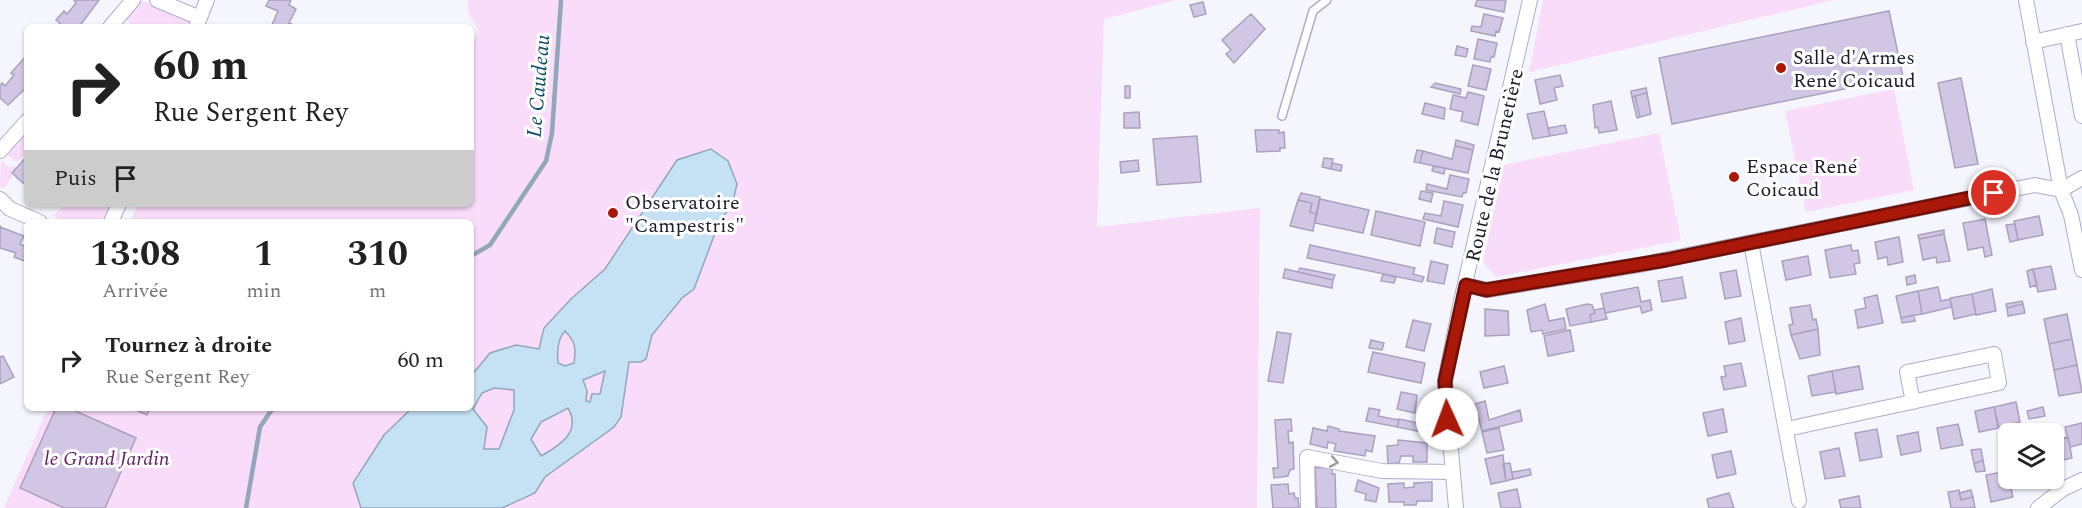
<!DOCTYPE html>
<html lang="fr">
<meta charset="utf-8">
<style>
:root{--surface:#fff;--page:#f6f6f6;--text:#222;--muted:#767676}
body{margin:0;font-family:Spectral,serif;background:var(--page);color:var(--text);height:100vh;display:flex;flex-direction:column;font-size:22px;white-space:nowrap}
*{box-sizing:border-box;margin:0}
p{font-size:20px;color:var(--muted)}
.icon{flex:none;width:33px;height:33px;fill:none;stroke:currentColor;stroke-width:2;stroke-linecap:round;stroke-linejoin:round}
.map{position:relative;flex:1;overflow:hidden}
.drawer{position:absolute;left:24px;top:219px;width:450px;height:192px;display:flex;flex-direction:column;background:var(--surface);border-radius:9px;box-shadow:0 2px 4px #0004}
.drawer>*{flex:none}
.guide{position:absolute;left:24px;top:24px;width:450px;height:183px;border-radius:9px;box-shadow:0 2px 4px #0004;background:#fff;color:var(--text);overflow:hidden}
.buttons{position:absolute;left:1998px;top:423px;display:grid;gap:12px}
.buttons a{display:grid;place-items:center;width:66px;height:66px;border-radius:9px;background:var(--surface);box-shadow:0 2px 4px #0004;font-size:30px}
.pin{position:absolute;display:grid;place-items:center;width:51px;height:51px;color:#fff;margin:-26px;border:3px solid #fff;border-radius:50%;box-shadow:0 2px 6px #0007}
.me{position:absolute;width:66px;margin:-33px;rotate:358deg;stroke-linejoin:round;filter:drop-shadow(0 0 4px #0008)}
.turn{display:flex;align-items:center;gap:21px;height:126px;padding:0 30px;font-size:27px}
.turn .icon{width:78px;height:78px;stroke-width:2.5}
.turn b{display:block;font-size:42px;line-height:51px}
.then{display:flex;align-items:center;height:57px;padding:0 30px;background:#0003;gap:12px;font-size:22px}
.eta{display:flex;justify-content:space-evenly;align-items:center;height:102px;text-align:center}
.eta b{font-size:36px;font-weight:700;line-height:42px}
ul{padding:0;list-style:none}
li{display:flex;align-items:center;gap:18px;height:78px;padding:0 30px}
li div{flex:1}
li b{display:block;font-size:22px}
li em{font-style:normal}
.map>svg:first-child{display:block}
.green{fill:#f9dbfa}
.water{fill:#c5e2f5;stroke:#92a7b8;stroke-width:1.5;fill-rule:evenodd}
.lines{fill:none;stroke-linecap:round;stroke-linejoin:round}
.stream{stroke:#92a7b8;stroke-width:4.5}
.building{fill:#d2c6e5;stroke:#aba0be;stroke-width:1.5}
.service-casing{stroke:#abaecd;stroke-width:10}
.minor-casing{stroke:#abaecd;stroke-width:16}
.service{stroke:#fff;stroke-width:7}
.minor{stroke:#fff;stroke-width:14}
.oneway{stroke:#99999e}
.route-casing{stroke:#6e1005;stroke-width:15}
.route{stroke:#a91808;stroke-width:10}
.poi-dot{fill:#a91808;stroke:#fff;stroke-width:2}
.labels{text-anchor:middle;stroke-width:6;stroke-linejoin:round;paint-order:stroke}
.poi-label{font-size:20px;fill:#1c1d28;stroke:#fff;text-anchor:start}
.street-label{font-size:20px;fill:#1c1d28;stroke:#fff}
.park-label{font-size:20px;font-style:italic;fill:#602066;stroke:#fff}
.water-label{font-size:21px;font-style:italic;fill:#0c4b69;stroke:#fff}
</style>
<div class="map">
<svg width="2082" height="508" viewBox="0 0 2082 508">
<rect width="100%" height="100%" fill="#f5f6fd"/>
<path class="green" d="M 140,0 L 191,21 L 189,27 L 129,27 L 131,24 L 124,17 Z
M 468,0 L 1176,0 L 1104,19 L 1097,227 L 1260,208 L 1257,508 L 4,508 L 48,408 L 471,408 L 471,222 L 130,222 L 138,204 L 471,204 L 471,50 L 478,30 L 468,12 Z
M 1543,0 L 1834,0 L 1529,72 Z
M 1894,89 L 1914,190 L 1806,212 L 1785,111 Z
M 23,130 L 27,133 L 27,152 L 17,162 L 5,153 Z
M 1659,133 L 1681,240 L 1496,277 L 1483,262 L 1504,165 Z
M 1,160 L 10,168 L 13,165 L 16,167 L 11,173 L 13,176 L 3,189 L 0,186 Z
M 65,204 L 112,204 L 104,222 L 64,222 L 53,216 Z"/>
<path class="water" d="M 711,149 L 728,161 L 737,184 L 732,206 L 720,220 L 694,289 L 682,298 L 652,335 L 646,359 L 641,362 L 629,362 L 621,417 L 614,427 L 545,477 L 535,493 L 502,508 L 361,508 L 353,483 L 384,435 L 412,408 L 471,408 L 471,376 L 490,353 L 516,345 L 539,349 L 544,328 L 571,299 L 605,269 L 677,160 ZM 565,331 C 576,342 576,349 574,363 L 565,366 L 558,363 C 557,352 557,339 565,331 ZM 605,371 L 600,394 L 592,394 L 590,402 L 586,401 L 587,391 L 583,380 ZM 494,388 L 514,390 L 514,410 L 499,449 L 484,449 L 487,427 L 473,409 L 482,393 ZM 568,408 C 582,432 559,446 541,456 L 531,439 L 541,422 Z"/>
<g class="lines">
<path class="stream" d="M 471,256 L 490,245 L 546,161 L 552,133 L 561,0
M 246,508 L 260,427 L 273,408"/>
</g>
<path class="building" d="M 99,0 L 79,27 L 64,27 L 56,20 L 64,11 L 67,14 L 76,3 L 74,0 Z
M 269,0 L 291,0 L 289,5 L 296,9 L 289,23 L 299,27 L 271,27 L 278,11 L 266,6 Z
M 1477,0 L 1506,0 L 1504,12 L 1475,6 Z
M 1203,2 L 1206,14 L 1194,17 L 1190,5 Z
M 1889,11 L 1903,77 L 1672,124 L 1659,58 Z
M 1251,14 L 1265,29 L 1234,63 L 1226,54 L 1231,50 L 1222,40 Z
M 1484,14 L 1503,18 L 1499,32 L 1496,31 L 1495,36 L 1471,31 L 1472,26 L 1481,27 Z
M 1478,39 L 1497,43 L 1494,57 L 1491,57 L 1490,62 L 1474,59 Z
M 1457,46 L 1468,49 L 1466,57 L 1455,55 Z
M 27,55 L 27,87 L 8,105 L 0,98 L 0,86 L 2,83 L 5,86 L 14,75 L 11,73 Z
M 1473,65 L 1491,69 L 1486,90 L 1468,86 Z
M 1560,75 L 1563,86 L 1554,88 L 1557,100 L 1540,104 L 1535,80 Z
M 1961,78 L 1978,164 L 1955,168 L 1938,83 Z
M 1435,83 L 1461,89 L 1460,94 L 1431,87 Z
M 1125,86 L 1130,86 L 1130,98 L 1125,98 Z
M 1646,88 L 1647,93 L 1632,97 L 1631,91 Z
M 1468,92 L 1484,96 L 1478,125 L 1461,121 L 1463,112 L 1450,109 L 1453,95 L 1466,98 Z
M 1647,93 L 1651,114 L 1640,117 L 1635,96 Z
M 1635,96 L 1640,117 L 1637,118 L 1632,97 Z
M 1611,101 L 1617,130 L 1599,133 L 1598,127 L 1595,128 L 1593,105 Z
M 1425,103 L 1445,108 L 1444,119 L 1422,114 Z
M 1544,111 L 1550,136 L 1533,139 L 1527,114 Z
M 1139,112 L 1140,128 L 1124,128 L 1124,113 Z
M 1565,125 L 1567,133 L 1550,136 L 1548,128 Z
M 1255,130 L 1279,130 L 1279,133 L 1284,132 L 1285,148 L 1280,148 L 1280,151 L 1257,152 Z
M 1197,136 L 1201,182 L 1157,185 L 1153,139 Z
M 1456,140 L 1474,145 L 1473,150 L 1455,146 Z
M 1455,146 L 1473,150 L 1468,173 L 1420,163 L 1423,151 L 1452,159 Z
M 1417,150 L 1423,151 L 1420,163 L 1414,162 Z
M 27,156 L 27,183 L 23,183 L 12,173 Z
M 1324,158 L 1333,159 L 1331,169 L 1322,167 Z
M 1138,160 L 1139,171 L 1121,173 L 1120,162 Z
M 1332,163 L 1342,165 L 1341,171 L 1331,169 Z
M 1433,166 L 1445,168 L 1444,174 L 1432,171 Z
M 1450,175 L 1469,179 L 1466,193 L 1463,193 L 1462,197 L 1426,190 L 1427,184 L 1447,189 Z
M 1421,191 L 1433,193 L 1431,202 L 1419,199 Z
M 1301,193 L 1320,197 L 1316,214 L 1310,212 L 1312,203 L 1298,200 Z
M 1320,199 L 1369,210 L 1363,233 L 1315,223 Z
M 1298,200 L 1312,203 L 1310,212 L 1316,214 L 1313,231 L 1290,226 Z
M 1444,201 L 1463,205 L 1458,227 L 1423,219 L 1425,213 L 1441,216 Z
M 1376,211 L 1425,222 L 1420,246 L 1371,235 Z
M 2039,216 L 2043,235 L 2018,240 L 2014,221 Z
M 1985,219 L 1992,255 L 1985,257 L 1983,247 L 1968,250 L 1963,223 Z
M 2015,224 L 2018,240 L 2010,242 L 2006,225 Z
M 0,225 L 0,227 L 24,236 L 20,244 L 27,247 L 27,262 L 14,257 L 16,253 L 0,248 Z
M 1437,228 L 1455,232 L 1452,247 L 1434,243 Z
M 1944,230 L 1944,234 L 1919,239 L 1918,235 Z
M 1944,234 L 1950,261 L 1937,263 L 1936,257 L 1923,260 L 1919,239 Z
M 1899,237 L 1903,262 L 1888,265 L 1887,257 L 1878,259 L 1875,242 Z
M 1310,245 L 1415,268 L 1413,274 L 1424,277 L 1422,282 L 1307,258 Z
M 1851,245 L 1852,251 L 1858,250 L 1860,263 L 1854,264 L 1856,274 L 1830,278 L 1825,250 Z
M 1808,256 L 1811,275 L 1786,280 L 1782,261 Z
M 1431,261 L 1448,265 L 1444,284 L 1427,281 Z
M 2051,266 L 2056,289 L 2038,292 L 2033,269 Z
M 1300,268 L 1335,275 L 1333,280 L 1298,272 Z
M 1285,269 L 1333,280 L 1332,288 L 1283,278 Z
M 2033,269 L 2037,285 L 2030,287 L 2027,271 Z
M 1736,270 L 1741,296 L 1725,299 L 1720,273 Z
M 1383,274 L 1396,277 L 1394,283 L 1381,281 Z
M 1915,275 L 1916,283 L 1907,285 L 1906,277 Z
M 1682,277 L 1686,298 L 1662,302 L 1658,281 Z
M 1638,287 L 1641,302 L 1650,300 L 1652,310 L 1642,313 L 1640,306 L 1605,313 L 1601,294 Z
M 1938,287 L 1941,301 L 1950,299 L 1952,307 L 1922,314 L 1918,291 Z
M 1992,289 L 1996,311 L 1976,315 L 1972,294 Z
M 1918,291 L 1922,314 L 1901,318 L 1896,296 Z
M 1972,294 L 1976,314 L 1954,319 L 1950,298 Z
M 1877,295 L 1883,323 L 1858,328 L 1855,310 L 1866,308 L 1864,298 Z
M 2022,301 L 2023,304 L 2007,308 L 2006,304 Z
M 1545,304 L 1549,321 L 1564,318 L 1566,329 L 1543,334 L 1542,330 L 1531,332 L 1527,310 Z
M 1587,304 L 1592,305 L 1595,313 L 1590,315 L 1591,322 L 1570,326 L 1566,309 Z
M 2023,304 L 2025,313 L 2008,316 L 2007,308 Z
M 1810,305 L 1813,320 L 1816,319 L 1818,329 L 1791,335 L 1789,325 L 1793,324 L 1790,308 Z
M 1604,308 L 1607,319 L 1591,322 L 1590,315 L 1595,313 L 1594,310 Z
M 1485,309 L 1508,311 L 1509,335 L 1485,336 Z
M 2067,314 L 2072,339 L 2049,344 L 2044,319 Z
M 1914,315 L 1915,321 L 1902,323 L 1901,318 Z
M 1741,318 L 1745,341 L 1729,344 L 1725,322 Z
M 1413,320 L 1431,324 L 1424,351 L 1406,347 Z
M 1818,329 L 1820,355 L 1800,359 L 1791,335 Z
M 1570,330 L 1574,351 L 1548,356 L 1544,336 Z
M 1277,332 L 1291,334 L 1283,383 L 1268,381 Z
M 2072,339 L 2077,365 L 2054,370 L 2049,344 Z
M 1371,340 L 1384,343 L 1382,350 L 1369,348 Z
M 1373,352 L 1425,363 L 1421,383 L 1368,372 Z
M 3,356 L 14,377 L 0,384 L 0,357 Z
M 1741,363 L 1746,386 L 1724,390 L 1721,377 L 1726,376 L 1724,366 Z
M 2077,365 L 2082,392 L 2059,396 L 2054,370 Z
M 1504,366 L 1508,383 L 1484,388 L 1480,372 Z
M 1859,366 L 1863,389 L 1836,394 L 1832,371 Z
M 1832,371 L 1836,392 L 1812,396 L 1808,376 Z
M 1401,392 L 1417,395 L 1415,413 L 1397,409 Z
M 1485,401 L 1489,420 L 1520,410 L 1522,421 L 1482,431 L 1475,404 Z
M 2016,402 L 2020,422 L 1998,427 L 1994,407 Z
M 1994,407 L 1999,428 L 1979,432 L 1975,411 Z
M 2043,407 L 2045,416 L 2029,419 L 2027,411 Z
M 56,408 L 69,408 L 136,438 L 105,508 L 64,508 L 20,488 Z
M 131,408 L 150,408 L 147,415 Z
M 1369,408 L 1380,410 L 1378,416 L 1399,420 L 1397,427 L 1366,421 Z
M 1723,409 L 1727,432 L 1708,436 L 1703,413 Z
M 1291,419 L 1292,431 L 1288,431 L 1289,443 L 1293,442 L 1294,469 L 1290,470 L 1288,476 L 1274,478 L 1273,468 L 1278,468 L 1275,420 Z
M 1399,419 L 1433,426 L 1432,434 L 1397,427 Z
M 2082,423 L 2082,444 L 2070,447 L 2065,427 Z
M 1958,424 L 1963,445 L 1941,449 L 1937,428 Z
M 1328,426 L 1339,429 L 1339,431 L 1375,436 L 1372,452 L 1366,450 L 1365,456 L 1334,451 L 1336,444 L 1328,442 L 1327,448 L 1310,444 L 1313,428 L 1327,431 Z
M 1499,428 L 1504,450 L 1487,453 L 1482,432 Z
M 1877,429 L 1882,457 L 1860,461 L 1855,433 Z
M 1918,432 L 1921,451 L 1901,455 L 1897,436 Z
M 2068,437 L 2072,458 L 2054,462 L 2054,440 Z
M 1398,440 L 1427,443 L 1427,462 L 1413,462 L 1413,456 L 1401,456 L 1399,463 L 1388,464 L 1387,446 L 1398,445 Z
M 1839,448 L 1845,476 L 1825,479 L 1820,452 Z
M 1981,449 L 1983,460 L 1974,464 L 1971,450 Z
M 1731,451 L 1736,474 L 1717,478 L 1712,455 Z
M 1503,455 L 1506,481 L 1491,484 L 1485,459 Z
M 1983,460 L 1985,471 L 1976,472 L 1974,464 Z
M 1510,463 L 1513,479 L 1506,481 L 1503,464 Z
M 1332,467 L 1332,474 L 1335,474 L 1336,508 L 1317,508 L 1315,468 Z
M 1530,469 L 1531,475 L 1513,479 L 1512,472 Z
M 2007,471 L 2013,497 L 1991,502 L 1986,475 Z
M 2009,478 L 2030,478 L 2031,481 L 2011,486 Z
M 1358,480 L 1379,488 L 1376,502 L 1365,500 L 1366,494 L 1355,491 Z
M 1432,482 L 1432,501 L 1417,501 L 1416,505 L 1404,505 L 1404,502 L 1389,502 L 1388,484 L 1404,483 L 1404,488 L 1414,487 L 1414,483 Z
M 1288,484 L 1289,494 L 1294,493 L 1295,498 L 1298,498 L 1299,508 L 1273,508 L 1271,485 Z
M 1517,489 L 1521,508 L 1501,508 L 1498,493 Z
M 1959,490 L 1961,500 L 1973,497 L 1975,508 L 1951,508 L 1948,492 Z
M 1971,490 L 1973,497 L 1961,500 L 1959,493 Z
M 1729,493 L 1734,508 L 1709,508 L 1707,499 Z
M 1859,496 L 1861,508 L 1841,508 L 1839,500 Z"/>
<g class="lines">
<defs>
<path id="service" d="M 1282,116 L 1313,11 L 1327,0"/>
<path id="minor" d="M 157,0 L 200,18
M 2026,0 L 2061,190 L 2071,215 L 2082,270
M 197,25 L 207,0
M 110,27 L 133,0
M 2067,34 L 2082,116
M 2033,42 L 2082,31
M 0,151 L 27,121
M 2061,190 L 2082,178
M 0,199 L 10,209 L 40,222
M 111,222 L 119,204
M 1751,243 L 1799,501
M 1466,285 L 1487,290 L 1644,264 L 2035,185 L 2061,190
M 1787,429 L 1999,383 L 1994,354 L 1907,372 L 1913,402
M 1308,508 L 1307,457 L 1382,471 L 1453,472
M 1456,508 L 1445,381 L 1461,301 L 1530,0
M 2038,508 L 2063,489 L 2082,480"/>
</defs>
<use href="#service" class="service-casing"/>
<use href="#minor" class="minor-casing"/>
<use href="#service" class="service"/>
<use href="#minor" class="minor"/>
</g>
<defs><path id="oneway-chevron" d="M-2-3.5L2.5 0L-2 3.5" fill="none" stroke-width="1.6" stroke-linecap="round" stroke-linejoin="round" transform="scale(1.5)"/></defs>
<use class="oneway" href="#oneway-chevron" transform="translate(1334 462) rotate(11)"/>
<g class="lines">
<defs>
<path id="route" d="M 1447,419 L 1445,381 L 1466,285 L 1486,290 L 1666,260 L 1994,193"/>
</defs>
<use href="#route" class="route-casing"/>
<use href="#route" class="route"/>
</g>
<g class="poi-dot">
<circle cx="1781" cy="68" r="6"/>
<circle cx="1734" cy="177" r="6"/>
<circle cx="613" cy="213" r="6"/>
</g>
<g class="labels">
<g class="poi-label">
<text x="1793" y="64">Salle d'Armes<tspan x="1793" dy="23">René Coicaud</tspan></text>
<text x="1746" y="173">Espace René<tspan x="1746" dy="23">Coicaud</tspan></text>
<text x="625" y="209">Observatoire<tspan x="625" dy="23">"Campestris"</tspan></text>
</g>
<g class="street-label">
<text transform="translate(1494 165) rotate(-77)" y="7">Route de la Brunetière</text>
</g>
<g class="park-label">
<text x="107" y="465">le Grand Jardin</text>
</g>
<g class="water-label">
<text transform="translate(538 86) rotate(-85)" y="7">Le Caudeau</text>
</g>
</g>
</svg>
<div class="buttons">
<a><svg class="icon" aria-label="layers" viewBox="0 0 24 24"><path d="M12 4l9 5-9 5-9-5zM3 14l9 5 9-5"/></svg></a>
</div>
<div class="pin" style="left:1994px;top:193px;background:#d93025"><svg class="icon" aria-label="arrive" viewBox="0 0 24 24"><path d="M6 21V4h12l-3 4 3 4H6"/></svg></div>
<svg class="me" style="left:1447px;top:419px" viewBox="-20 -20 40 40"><circle r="19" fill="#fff"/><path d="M0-13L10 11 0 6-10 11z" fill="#a91808"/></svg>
<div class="guide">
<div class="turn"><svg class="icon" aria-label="right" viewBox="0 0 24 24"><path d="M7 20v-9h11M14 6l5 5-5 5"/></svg><div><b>60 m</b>Rue Sergent Rey</div></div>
<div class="then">Puis<svg class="icon" aria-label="arrive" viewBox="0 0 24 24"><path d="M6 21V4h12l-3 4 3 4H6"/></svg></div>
</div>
<section class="drawer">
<div class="eta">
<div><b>13:08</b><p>Arrivée</p></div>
<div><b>1</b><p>min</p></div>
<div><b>310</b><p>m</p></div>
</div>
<ul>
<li><svg class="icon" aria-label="right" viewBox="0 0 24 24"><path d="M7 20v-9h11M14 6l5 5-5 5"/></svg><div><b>Tournez à droite</b><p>Rue Sergent Rey</p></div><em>60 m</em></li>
</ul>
</section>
</div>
